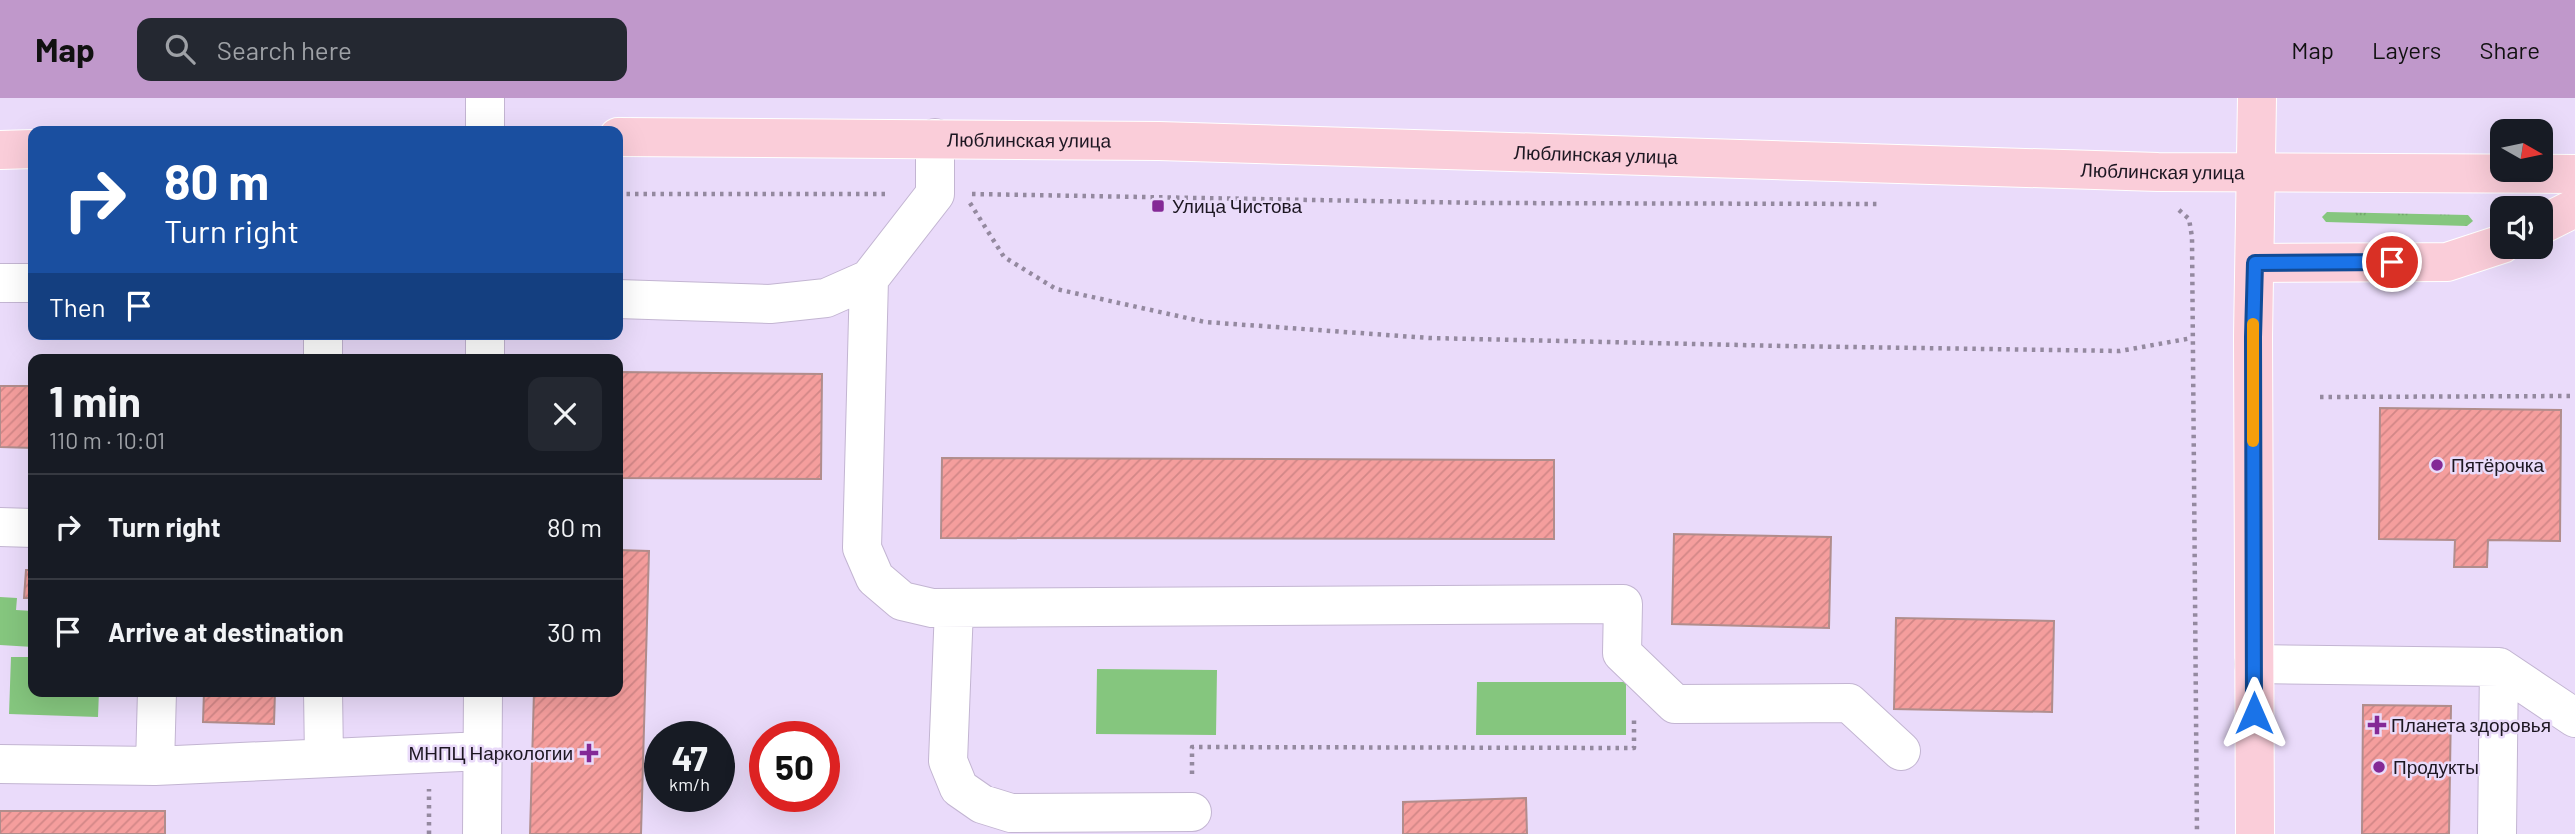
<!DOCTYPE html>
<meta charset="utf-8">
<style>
:root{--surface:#171b24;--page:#242831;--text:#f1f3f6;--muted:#9ea1a6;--line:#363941;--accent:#c098cb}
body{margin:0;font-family:Barlow,sans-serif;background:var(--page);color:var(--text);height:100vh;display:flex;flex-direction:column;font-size:26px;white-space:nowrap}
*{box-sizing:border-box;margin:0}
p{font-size:23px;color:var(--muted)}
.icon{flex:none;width:38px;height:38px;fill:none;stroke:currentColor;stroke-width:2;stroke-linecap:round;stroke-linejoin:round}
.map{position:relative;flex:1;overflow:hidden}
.drawer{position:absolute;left:28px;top:256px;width:595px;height:343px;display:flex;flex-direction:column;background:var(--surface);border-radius:14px;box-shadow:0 7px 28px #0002}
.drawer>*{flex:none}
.guide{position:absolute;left:28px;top:28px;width:595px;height:214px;border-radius:14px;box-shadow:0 7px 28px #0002;background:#1a4fa0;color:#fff;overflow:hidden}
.needle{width:46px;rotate:99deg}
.buttons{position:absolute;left:2490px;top:21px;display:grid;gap:14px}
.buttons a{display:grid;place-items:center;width:63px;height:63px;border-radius:14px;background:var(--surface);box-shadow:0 7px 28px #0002;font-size:35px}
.speed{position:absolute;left:644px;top:623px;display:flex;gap:14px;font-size:35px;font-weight:700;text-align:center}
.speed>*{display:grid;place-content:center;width:91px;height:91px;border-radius:50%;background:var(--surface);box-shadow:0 7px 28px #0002;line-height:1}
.speed small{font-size:18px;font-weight:400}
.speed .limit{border:10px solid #d22;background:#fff;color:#111}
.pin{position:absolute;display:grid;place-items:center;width:60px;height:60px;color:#fff;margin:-30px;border:4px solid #fff;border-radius:50%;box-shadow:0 2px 7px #0007}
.me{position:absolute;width:77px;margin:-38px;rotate:0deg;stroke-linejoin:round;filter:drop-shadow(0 0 5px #0008)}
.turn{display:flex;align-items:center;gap:24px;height:147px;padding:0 21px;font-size:32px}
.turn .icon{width:91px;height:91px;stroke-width:2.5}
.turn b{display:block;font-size:49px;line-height:60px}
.then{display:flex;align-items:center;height:66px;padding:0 21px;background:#0003;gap:14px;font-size:26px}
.round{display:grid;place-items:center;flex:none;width:74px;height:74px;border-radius:14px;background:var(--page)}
.overview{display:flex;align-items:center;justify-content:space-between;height:119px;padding:0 21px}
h1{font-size:42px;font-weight:700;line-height:52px}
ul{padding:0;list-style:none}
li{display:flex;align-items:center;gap:21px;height:105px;padding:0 21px;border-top:2px solid var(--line)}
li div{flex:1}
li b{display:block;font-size:26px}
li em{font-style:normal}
header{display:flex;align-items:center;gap:42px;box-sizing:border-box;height:98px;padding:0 35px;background:var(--accent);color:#111}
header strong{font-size:33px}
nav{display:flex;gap:38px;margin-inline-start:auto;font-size:24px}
.search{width:490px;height:63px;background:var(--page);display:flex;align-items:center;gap:18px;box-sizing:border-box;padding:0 24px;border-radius:14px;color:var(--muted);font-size:26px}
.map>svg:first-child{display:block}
.grass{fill:url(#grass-tufts)}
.green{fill:#85c67e}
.building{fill:url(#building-hatch);stroke:#b18d8c;stroke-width:2}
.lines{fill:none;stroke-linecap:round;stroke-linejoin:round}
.minor-casing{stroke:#c3b5d2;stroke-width:40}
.major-casing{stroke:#fff;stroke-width:40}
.path{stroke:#94899f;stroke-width:4.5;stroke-dasharray:3.5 5;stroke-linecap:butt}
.minor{stroke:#fff;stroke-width:38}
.major{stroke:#facdd9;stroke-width:38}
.route-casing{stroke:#114b97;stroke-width:18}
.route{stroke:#1a73e8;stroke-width:12}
.slow{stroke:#f59e0b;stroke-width:12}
.poi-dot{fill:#842996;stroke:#eadbfa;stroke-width:2.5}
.labels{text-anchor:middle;stroke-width:5;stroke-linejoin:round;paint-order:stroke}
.street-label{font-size:19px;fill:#1d1722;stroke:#eadbfa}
.poi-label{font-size:19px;fill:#1d1722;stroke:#eadbfa;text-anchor:start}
</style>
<header>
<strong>Map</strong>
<div class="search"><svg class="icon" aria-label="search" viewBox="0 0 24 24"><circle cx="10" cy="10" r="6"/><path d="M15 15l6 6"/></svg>Search here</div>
<nav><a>Map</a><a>Layers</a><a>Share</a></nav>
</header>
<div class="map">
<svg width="2575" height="736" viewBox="0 0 2575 736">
<defs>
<pattern id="grass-tufts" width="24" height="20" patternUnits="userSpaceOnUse" patternTransform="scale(1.75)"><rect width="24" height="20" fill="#85c67e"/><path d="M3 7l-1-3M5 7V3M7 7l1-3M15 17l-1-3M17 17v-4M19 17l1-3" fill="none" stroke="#72a96d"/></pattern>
<pattern id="building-hatch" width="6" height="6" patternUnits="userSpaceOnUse" patternTransform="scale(1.75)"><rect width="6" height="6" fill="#f59e9d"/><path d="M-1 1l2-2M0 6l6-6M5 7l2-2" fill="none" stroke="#d28787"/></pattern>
</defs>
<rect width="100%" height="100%" fill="#eadbfa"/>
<path class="grass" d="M 2327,114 L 2468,117 L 2473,123 L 2467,128 L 2326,124 L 2322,119 Z"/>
<path class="green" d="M 0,499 L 17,500 L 16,512 L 33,513 L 33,549 L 0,547 Z
M 11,559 L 33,559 L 33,593 L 99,593 L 98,619 L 9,616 Z
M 1097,571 L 1217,572 L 1216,637 L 1096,636 Z
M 1477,584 L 1626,584 L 1626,637 L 1476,637 Z"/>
<path class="building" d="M 618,274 L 822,276 L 821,381 L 618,380 Z
M 0,288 L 33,288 L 33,350 L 0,349 Z
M 2380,310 L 2561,312 L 2560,443 L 2488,442 L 2487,469 L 2454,469 L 2455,442 L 2379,441 Z
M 942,360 L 1554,362 L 1554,441 L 941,440 Z
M 1674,436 L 1831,439 L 1829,530 L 1672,526 Z
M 618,452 L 649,453 L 641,736 L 530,736 L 534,593 L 618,593 Z
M 26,472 L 33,472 L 33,500 L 24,500 Z
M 1896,520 L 2054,523 L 2052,614 L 1894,611 Z
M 204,593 L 275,593 L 274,626 L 203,624 Z
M 2363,607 L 2451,608 L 2449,736 L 2362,736 Z
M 1526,700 L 1527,736 L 1403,736 L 1403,704 Z
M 0,713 L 165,713 L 165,736 L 0,736 Z"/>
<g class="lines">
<defs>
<path id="minor" d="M 485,0 L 485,33
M 869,181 L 862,450 L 875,480 L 902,503 L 932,510 L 1623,506 L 1622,555 L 1675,606 L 1849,605 L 1901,653
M 0,185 L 33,185
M 618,201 L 770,206 L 826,200 L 869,181 L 935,96 L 935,40
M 323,261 L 323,236
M 485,261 L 485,236
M 0,429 L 33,430
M 954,510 L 948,663 L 959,690 L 982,706 L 1011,715 L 1192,714
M 2254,566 L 2499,569 L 2575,620
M 323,593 L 324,660
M 0,666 L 155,668 L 157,593
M 155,668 L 483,653
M 482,736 L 483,593
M 2497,736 L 2499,569"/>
<g id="major">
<path id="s1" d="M 618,39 L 1159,43 L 2158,74 L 2575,76"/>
<path d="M 0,52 L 33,51"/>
<path d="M 2541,127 L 2575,110"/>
<path d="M 2255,165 L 2447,164 L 2502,146"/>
<path d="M 2255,736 L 2253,239 L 2257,0"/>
</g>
</defs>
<use href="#minor" class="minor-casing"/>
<use href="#major" class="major-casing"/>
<path class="path" d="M 618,96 L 886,96
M 972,96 L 1485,105 L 1877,106
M 970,105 L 1004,159 L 1056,191 L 1205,224 L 1429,240 L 1785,248 L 2120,253 L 2192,240
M 2179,112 L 2189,121 L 2192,139 L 2197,736
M 2320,299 L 2575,298
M 1192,676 L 1192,649 L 1634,650 L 1634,620
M 429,736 L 429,691"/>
<use href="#minor" class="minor"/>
<use href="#major" class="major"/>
</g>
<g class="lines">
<defs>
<path id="route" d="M 2254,615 L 2253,239 L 2255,165 L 2392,164"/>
</defs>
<use href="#route" class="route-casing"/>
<use href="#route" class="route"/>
<path class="slow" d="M 2253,343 L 2253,226"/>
</g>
<g class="poi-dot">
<rect x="1151" y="101" width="14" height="14" rx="3.5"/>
<circle cx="2437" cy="367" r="7"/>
<path d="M2373.5 616.5h7v7h7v7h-7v7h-7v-7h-7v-7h7z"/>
<path d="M585.5 644.5h7v7h7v7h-7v7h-7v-7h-7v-7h7z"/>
<circle cx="2379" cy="669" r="7"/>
</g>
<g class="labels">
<g class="street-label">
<text dy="7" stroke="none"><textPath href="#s1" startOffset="411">Люблинская улица</textPath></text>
<text dy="7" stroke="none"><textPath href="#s1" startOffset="978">Люблинская улица</textPath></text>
<text dy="7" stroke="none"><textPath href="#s1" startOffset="1545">Люблинская улица</textPath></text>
</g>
<g class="poi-label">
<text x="1172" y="115">Улица Чистова</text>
<text x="2451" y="374">Пятёрочка</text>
<text x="2391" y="634">Планета здоровья</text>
<text x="573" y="662" text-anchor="end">МНПЦ Наркологии</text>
<text x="2393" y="676">Продукты</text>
</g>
</g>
</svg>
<div class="buttons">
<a><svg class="needle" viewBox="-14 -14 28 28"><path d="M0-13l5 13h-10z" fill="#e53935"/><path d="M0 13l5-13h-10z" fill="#9ea1a6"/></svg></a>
<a><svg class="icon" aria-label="sound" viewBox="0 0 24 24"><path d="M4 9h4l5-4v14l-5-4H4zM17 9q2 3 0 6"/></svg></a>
</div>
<div class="speed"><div>47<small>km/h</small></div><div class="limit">50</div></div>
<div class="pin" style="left:2392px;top:164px;background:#d93025"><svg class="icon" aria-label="arrive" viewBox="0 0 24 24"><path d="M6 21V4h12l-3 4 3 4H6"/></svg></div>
<svg class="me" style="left:2254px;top:615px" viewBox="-20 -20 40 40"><path d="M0-17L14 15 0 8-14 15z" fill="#1a73e8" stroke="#fff" stroke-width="4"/></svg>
<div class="guide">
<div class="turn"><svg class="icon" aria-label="right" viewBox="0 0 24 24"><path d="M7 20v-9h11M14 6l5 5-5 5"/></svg><div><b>80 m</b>Turn right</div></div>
<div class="then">Then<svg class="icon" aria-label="arrive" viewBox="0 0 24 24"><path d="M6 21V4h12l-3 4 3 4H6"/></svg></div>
</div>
<section class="drawer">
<div class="overview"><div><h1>1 min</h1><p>110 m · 10:01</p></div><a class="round"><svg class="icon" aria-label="close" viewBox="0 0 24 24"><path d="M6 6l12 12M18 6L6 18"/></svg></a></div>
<ul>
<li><svg class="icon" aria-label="right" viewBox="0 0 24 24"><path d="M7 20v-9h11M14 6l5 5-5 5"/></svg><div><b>Turn right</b></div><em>80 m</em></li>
<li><svg class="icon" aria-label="arrive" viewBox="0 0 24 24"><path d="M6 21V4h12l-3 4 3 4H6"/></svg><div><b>Arrive at destination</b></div><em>30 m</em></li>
</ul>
</section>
</div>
